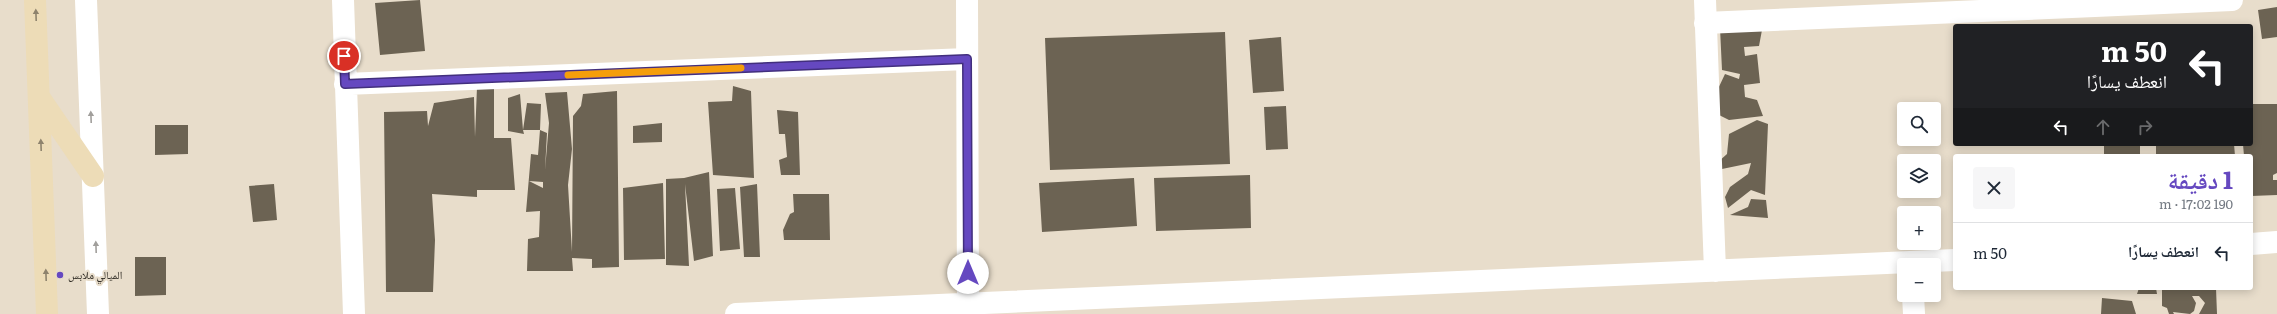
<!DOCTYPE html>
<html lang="ar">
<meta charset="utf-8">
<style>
:root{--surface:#fff;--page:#f6f6f7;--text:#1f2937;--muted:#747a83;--line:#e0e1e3;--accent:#6548c0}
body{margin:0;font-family:Literata,"Noto Naskh Arabic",serif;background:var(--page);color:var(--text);direction:rtl;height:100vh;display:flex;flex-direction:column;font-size:15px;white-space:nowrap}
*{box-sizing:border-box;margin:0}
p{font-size:13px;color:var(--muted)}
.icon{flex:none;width:22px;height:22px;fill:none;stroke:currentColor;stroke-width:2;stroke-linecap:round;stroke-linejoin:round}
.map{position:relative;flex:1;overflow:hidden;direction:ltr}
.panel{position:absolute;left:1953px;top:154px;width:300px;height:136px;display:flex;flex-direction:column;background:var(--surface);border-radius:4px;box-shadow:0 2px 10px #0003;direction:rtl}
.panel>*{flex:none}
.hud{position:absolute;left:1953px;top:24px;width:300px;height:122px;border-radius:4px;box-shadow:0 2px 10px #0003;direction:rtl;background:#202124;color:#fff;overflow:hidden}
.buttons{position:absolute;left:1897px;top:102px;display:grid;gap:8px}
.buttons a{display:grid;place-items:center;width:44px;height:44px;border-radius:4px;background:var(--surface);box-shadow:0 2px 10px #0003;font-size:20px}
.pin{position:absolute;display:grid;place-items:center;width:34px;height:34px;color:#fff;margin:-17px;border:2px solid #fff;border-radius:50%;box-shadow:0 1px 4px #0007}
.me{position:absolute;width:44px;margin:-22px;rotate:0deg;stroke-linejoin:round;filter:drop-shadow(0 0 3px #0008)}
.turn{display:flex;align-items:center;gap:14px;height:84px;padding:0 20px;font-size:18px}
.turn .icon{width:52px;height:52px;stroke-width:2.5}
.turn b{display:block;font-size:28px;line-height:34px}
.lanes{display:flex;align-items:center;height:38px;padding:0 20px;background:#0003;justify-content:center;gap:20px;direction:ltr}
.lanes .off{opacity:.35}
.round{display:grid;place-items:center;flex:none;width:42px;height:42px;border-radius:4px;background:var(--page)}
.summary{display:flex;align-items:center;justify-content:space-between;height:68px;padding:0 20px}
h1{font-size:24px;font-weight:700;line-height:30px;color:var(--accent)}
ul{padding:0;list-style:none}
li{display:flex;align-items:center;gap:12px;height:60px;padding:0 20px;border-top:1px solid var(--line)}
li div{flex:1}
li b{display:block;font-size:15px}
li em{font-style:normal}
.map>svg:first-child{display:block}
.building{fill:#6c6353;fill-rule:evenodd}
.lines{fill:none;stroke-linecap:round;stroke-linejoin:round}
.street{stroke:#fff;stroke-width:22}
.secondary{stroke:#eddcb7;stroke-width:22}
.oneway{fill:#8e836d}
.oneway2{fill:#a19f9c}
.route-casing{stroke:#422f7d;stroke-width:10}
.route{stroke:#6548c0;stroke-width:7}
.slow{stroke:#f59e0b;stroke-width:7}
.poi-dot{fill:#6548c0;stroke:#e8ddcb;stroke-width:1.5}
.labels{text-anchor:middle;stroke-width:4;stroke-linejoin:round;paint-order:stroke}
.poi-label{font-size:11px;fill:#2e2a23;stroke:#e8ddcb;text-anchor:start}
</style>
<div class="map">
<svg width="2277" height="314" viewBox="0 0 2277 314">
<rect width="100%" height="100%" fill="#e8ddcb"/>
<path class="building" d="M 420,0 L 425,51 L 380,55 L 375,3 Z
M 2277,7 L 2277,37 L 2262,39 L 2258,10 Z
M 1720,28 L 1762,30 L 1759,46 L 1744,47 L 1745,56 L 1757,54 L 1760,83 L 1744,85 L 1745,97 L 1757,100 L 1763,116 L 1729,120 L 1719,115 L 1717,91 L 1725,74 L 1739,79 L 1740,74 L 1722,70 Z
M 1225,32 L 1230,164 L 1050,170 L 1045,38 Z
M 1281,37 L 1284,91 L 1253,93 L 1249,40 Z
M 733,86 L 751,91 L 754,178 L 713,175 L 708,102 L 732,101 Z
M 477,87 L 494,88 L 494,138 L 511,138 L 515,190 L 477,190 L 477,197 L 432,194 L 435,240 L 433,292 L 386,292 L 384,112 L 427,111 L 428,126 L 434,103 L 474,97 L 475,137 Z
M 617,91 L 619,267 L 592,268 L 592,259 L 572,258 L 573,271 L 527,271 L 528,239 L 539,237 L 540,211 L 526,212 L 531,154 L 538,155 L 540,130 L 547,133 L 545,170 L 549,123 L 545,93 L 567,92 L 572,149 L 568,185 L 572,252 L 573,116 L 581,106 L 583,94 ZM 529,181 L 543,182 L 543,188 Z
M 520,94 L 523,130 L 527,103 L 541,104 L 540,130 L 523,130 L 524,134 L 508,131 L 508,98 Z
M 2251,104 L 2277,104 L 2277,173 L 2273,175 L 2273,180 L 2277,180 L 2277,195 L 2251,196 L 2251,156 L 2244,156 L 2243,144 L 2251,144 Z
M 1286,106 L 1288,149 L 1266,150 L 1264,107 Z
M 777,110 L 798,112 L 800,175 L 781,175 L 779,160 L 787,157 L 785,134 L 779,134 Z
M 1757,120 L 1768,124 L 1765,195 L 1751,190 L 1728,208 L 1725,197 L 1730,187 L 1748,174 L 1751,163 L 1722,169 L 1718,162 L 1727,154 L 1729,134 Z
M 662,123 L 662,142 L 633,143 L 633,126 Z
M 155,125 L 188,125 L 188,154 L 155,155 Z
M 2104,144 L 2140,144 L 2140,156 L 2104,156 Z
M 2156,144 L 2234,144 L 2235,156 L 2156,156 Z
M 709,172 L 713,256 L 694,261 L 685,184 L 689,266 L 666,265 L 666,179 L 684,178 Z
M 1250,175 L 1251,228 L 1156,231 L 1154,178 Z
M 1134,178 L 1137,226 L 1042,232 L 1039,183 Z
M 663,183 L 665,259 L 624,260 L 623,188 Z
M 274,184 L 277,220 L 253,222 L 249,186 Z
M 757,184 L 760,257 L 744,257 L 740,187 Z
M 735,188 L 740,249 L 720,251 L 717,189 Z
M 793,194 L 829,194 L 830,240 L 784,240 L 783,230 L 790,214 L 794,212 Z
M 1751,199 L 1766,200 L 1768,218 L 1730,215 L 1748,207 Z
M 135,257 L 166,257 L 166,295 L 135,296 Z
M 2139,288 L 2156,288 L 2157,294 L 2137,294 Z
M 2162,288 L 2216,288 L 2217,314 L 2199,314 L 2205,303 L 2199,296 L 2192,296 L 2196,303 L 2194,311 L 2190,314 L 2173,312 L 2174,314 L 2169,314 L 2167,308 L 2162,306 Z
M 2102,298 L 2132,301 L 2136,314 L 2101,314 Z"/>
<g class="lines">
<path class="street" d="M 86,0 L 98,314
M 343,0 L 354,314
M 967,0 L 968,304
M 1705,0 L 1715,271
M 1705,23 L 2232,0
M 345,84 L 967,59
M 2251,244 L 2277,242
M 1913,295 L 1914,314
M 736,314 L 1955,260"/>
<path class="secondary" d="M 35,0 L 47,314
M 39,97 L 93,176"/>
</g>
<defs><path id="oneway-solid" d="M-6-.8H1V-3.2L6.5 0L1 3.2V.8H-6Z"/></defs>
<g class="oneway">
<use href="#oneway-solid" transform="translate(36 15) rotate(-92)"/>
<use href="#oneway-solid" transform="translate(41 145) rotate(-92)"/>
<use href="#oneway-solid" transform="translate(46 275) rotate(-92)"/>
</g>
<g class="oneway2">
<use href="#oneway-solid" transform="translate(91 117) rotate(-92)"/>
<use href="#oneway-solid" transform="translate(96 247) rotate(-92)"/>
</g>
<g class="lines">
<defs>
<path id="route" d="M 344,56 L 345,84 L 967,59 L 968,273"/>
</defs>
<use href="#route" class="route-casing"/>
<use href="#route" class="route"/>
<path class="slow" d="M 568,75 L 741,68"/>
</g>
<circle class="poi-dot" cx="60" cy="275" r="4"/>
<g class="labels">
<g class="poi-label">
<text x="68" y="279">الميالي ملابس</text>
</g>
</g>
</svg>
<div class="buttons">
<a><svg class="icon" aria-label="search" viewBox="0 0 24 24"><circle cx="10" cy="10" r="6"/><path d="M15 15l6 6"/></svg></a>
<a><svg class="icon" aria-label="layers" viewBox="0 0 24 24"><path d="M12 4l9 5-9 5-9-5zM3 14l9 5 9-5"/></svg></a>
<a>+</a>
<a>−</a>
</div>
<div class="pin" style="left:344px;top:56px;background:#d93025"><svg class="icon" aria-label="arrive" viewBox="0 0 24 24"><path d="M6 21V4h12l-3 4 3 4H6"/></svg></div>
<svg class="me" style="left:968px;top:273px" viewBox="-20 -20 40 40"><circle r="19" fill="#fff"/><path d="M0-13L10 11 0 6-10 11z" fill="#6548c0"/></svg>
<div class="hud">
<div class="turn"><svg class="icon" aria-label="left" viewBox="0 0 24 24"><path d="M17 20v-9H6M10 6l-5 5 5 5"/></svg><div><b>50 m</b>انعطف يسارًا</div></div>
<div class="lanes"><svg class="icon" aria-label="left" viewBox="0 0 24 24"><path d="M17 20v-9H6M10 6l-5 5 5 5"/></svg><svg class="icon off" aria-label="ahead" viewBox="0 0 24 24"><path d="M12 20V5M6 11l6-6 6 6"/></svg><svg class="icon off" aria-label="right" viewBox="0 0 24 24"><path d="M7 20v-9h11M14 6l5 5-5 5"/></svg></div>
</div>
<section class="panel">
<div class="summary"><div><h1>1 دقيقة</h1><p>190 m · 17:02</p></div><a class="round"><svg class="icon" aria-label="close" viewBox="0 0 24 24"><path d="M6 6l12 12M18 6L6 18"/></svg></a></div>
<ul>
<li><svg class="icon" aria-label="left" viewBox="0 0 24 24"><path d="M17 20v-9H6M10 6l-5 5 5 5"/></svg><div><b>انعطف يسارًا</b></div><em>50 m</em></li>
</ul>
</section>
</div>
